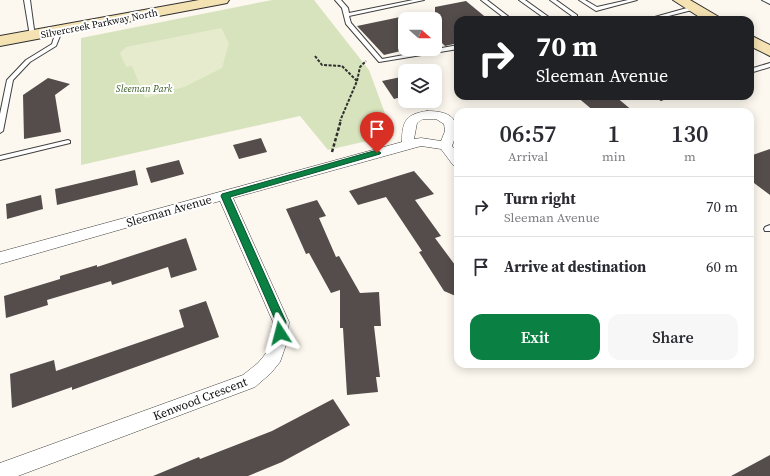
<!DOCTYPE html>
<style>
:root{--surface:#fff;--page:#f7f7f7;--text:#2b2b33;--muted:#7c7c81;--line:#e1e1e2;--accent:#0b8043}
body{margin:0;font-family:"Source Serif 4",serif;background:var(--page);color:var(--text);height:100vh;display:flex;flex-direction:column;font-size:15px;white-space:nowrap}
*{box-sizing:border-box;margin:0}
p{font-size:13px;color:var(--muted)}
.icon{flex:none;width:22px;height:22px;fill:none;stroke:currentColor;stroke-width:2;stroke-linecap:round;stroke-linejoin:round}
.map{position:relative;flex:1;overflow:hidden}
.panel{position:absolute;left:454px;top:108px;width:300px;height:260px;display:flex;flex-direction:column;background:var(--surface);border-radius:12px;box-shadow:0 2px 10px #0003}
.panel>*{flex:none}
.banner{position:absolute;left:454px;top:16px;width:300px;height:84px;border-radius:12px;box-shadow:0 2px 10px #0003;background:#202124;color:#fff;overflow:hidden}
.needle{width:26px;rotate:111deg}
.buttons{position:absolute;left:398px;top:12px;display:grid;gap:8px}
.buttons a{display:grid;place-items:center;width:44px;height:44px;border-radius:8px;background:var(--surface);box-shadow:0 2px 10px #0003;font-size:20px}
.pin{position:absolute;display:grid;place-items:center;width:34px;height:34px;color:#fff;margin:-41px -17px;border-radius:50% 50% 50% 0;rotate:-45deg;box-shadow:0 0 4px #0007}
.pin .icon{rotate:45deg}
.me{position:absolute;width:44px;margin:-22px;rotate:351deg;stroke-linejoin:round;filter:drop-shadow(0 0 3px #0008)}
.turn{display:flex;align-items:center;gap:14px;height:84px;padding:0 16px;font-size:18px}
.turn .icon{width:52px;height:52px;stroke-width:2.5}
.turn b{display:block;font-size:28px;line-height:34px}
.eta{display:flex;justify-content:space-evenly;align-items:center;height:68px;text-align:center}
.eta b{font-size:24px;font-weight:600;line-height:28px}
.primary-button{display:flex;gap:8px;margin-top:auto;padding:8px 16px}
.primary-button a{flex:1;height:46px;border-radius:12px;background:var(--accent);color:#fff;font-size:16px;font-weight:600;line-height:46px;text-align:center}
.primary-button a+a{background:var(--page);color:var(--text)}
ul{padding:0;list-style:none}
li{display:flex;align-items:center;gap:12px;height:60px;padding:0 16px;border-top:1px solid var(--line)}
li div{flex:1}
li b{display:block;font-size:15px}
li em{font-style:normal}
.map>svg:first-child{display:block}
.green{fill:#d7e3bd}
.pitch{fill:#e6ebce}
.building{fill:#544d4b}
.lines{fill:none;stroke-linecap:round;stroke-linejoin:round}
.service-casing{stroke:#404040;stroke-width:2}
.minor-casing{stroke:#404040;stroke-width:1}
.secondary-casing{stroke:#2f2f2f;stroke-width:2}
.path-far1{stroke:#2f2f2f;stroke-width:2;stroke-dasharray:3 1.5;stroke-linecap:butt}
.path{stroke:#2f2f2f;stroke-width:2.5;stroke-dasharray:3.5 2;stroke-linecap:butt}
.service{fill:#fff;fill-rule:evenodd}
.minor{fill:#fff;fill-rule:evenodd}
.secondary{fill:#f4e2b3;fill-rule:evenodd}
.route{fill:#0b8043;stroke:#07532c}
.labels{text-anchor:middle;stroke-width:4;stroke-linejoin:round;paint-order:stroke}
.far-street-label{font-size:10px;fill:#0d0d0d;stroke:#fff}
.far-park-label{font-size:10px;font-style:italic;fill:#3a5c26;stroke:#fff}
.street-label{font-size:12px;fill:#0d0d0d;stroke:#fff}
</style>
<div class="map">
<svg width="770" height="476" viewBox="0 0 770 476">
<rect width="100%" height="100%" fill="#fdf8ef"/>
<path class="green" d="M 272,0 L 314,0 L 369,70 L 393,135 L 328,150 L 300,116 L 81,165 L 81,38 Z"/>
<path class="pitch" d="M 221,28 L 229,43 L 222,68 L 184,87 L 145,98 L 132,66 L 126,67 L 120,53 L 126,47 Z"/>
<path class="building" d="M 466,1 L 489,20 L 458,20 L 458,43 L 445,46 L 441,42 L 435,44 L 435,7 Z
M 405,16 L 405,50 L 384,55 L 357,26 Z
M 401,77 L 405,84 L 405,96 L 394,99 L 382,81 Z
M 48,78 L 70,84 L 55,95 L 61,132 L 24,139 L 23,95 Z
M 576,96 L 615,96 L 634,112 L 595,112 Z
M 261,138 L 267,152 L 239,159 L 233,145 Z
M 770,149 L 770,195 L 750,180 L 750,156 Z
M 179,160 L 184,174 L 151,183 L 146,168 Z
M 135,170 L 138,185 L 57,205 L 55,189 Z
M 414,171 L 434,194 L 415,200 L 441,236 L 435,238 L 458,269 L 458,297 L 444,291 L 419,252 L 422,251 L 386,197 L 358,205 L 349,191 Z
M 41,195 L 43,209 L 7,219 L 6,204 Z
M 317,200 L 326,216 L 319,218 L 336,257 L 339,256 L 360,293 L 379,292 L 381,326 L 374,326 L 380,377 L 376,377 L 378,392 L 347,395 L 343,328 L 340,328 L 340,290 L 331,293 L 309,253 L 306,254 L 286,209 Z
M 186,238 L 197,270 L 171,278 L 168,267 L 112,285 L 111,281 L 47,300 L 48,305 L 6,318 L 4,296 L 60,279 L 60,276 L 97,265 L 97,267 Z
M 206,301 L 219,337 L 72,390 L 72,387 L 12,408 L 10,374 L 54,360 L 56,371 L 184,327 L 179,310 Z
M 333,399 L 350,425 L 282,462 L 248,476 L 153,476 L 199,457 L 200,459 L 272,431 Z
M 770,455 L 770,476 L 731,476 Z"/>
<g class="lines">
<defs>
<path id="service" d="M 24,0 L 30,0 L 35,37 L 30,36 Z
M 335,0 L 341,0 L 348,8 L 349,13 L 413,0 L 424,0 L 349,16 L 351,23 L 382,59 L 458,45 L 458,49 L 379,62 L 346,24 L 342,8 Z
M 481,0 L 487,0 L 513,20 L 507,20 Z
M 519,0 L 525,0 L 553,20 L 547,20 Z
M 550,0 L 556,0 L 577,15 L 577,20 L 571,20 L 572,16 Z
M 579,0 L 585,0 L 597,7 L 628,0 L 637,0 L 596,11 Z
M 762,0 L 770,0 L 770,4 Z
M 694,6 L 696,7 L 696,9 L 653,20 L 644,20 Z
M 59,29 L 62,31 L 56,46 L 30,62 L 13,80 L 3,131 L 0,133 L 0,114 L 7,80 L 26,60 L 52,44 L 56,31 Z
M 770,63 L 770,67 L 750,73 L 750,69 Z
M 660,96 L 669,96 L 661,100 L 658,98 Z
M 68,140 L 70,141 L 70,143 L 0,160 L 0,156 Z
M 770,225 L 770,231 L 765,231 L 764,229 L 765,227 Z"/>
<path id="minor" d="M 427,111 C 453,111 462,120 452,146 L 458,153 L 458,166 L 453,165 L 441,149 L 421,146 L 233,198 L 289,322 L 287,342 L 280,362 L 271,373 L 255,387 L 18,476 L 0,476 L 0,463 L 243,375 L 258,363 L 267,352 L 273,322 L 220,201 L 0,264 L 0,252 L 402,142 C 402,121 406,114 427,111 ZM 423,119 L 436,119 L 444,124 L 445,131 L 441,141 L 421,138 L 414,139 L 417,123 Z"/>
<path id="secondary" d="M 199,0 L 229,0 L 227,3 L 222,4 L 0,46 L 0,36 Z
M 673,0 L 690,0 L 719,17 L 721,20 L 704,20 Z
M 750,35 L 770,45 L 770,56 L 750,46 Z"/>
</defs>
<use href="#service" class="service-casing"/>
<use href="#minor" class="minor-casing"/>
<use href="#secondary" class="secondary-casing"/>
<path class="path-far1" d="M 315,56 L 322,65 L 342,66 L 357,81 L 340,121
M 357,81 L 360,67 L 366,61"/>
<path class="path" d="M 332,152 L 341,120"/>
<use href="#service" class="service"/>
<use href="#minor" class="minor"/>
<use href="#secondary" class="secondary"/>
</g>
<path class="route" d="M 377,150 L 381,153 L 380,154 L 230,197 L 286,322 L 284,336 L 277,336 L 276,322 L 221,196 L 222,194 Z"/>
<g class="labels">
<g class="far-street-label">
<text transform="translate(99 23) rotate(-11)" y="4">Silvercreek Parkway North</text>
</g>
<g class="far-park-label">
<text x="144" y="92">Sleeman Park</text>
</g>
<g class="street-label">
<text transform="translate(169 211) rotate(-16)" y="4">Sleeman Avenue</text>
<text transform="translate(200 399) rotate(-21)" y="4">Kenwood Crescent</text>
</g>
</g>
</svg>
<div class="buttons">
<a><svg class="needle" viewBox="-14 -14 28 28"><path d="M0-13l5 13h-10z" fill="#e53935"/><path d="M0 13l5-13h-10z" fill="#7c7c81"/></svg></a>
<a><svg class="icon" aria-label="layers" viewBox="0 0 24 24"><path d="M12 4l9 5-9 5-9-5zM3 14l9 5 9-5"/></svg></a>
</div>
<div class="pin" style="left:377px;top:153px;background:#d93025"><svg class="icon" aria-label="arrive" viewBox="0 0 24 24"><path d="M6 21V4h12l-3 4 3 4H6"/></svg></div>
<svg class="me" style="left:280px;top:333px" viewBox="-20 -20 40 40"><path d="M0-17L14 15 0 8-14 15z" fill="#0b8043" stroke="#fff" stroke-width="4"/></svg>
<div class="banner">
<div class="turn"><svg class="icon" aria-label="right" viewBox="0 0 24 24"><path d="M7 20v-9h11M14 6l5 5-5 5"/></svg><div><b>70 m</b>Sleeman Avenue</div></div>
</div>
<section class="panel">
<div class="eta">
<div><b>06:57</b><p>Arrival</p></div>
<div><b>1</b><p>min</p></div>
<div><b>130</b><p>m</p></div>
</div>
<ul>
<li><svg class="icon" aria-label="right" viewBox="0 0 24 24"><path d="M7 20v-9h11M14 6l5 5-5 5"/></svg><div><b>Turn right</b><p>Sleeman Avenue</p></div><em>70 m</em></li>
<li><svg class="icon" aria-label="arrive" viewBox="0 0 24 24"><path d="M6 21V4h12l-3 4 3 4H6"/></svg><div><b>Arrive at destination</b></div><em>60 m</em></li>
</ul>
<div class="primary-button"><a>Exit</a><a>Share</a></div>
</section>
</div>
